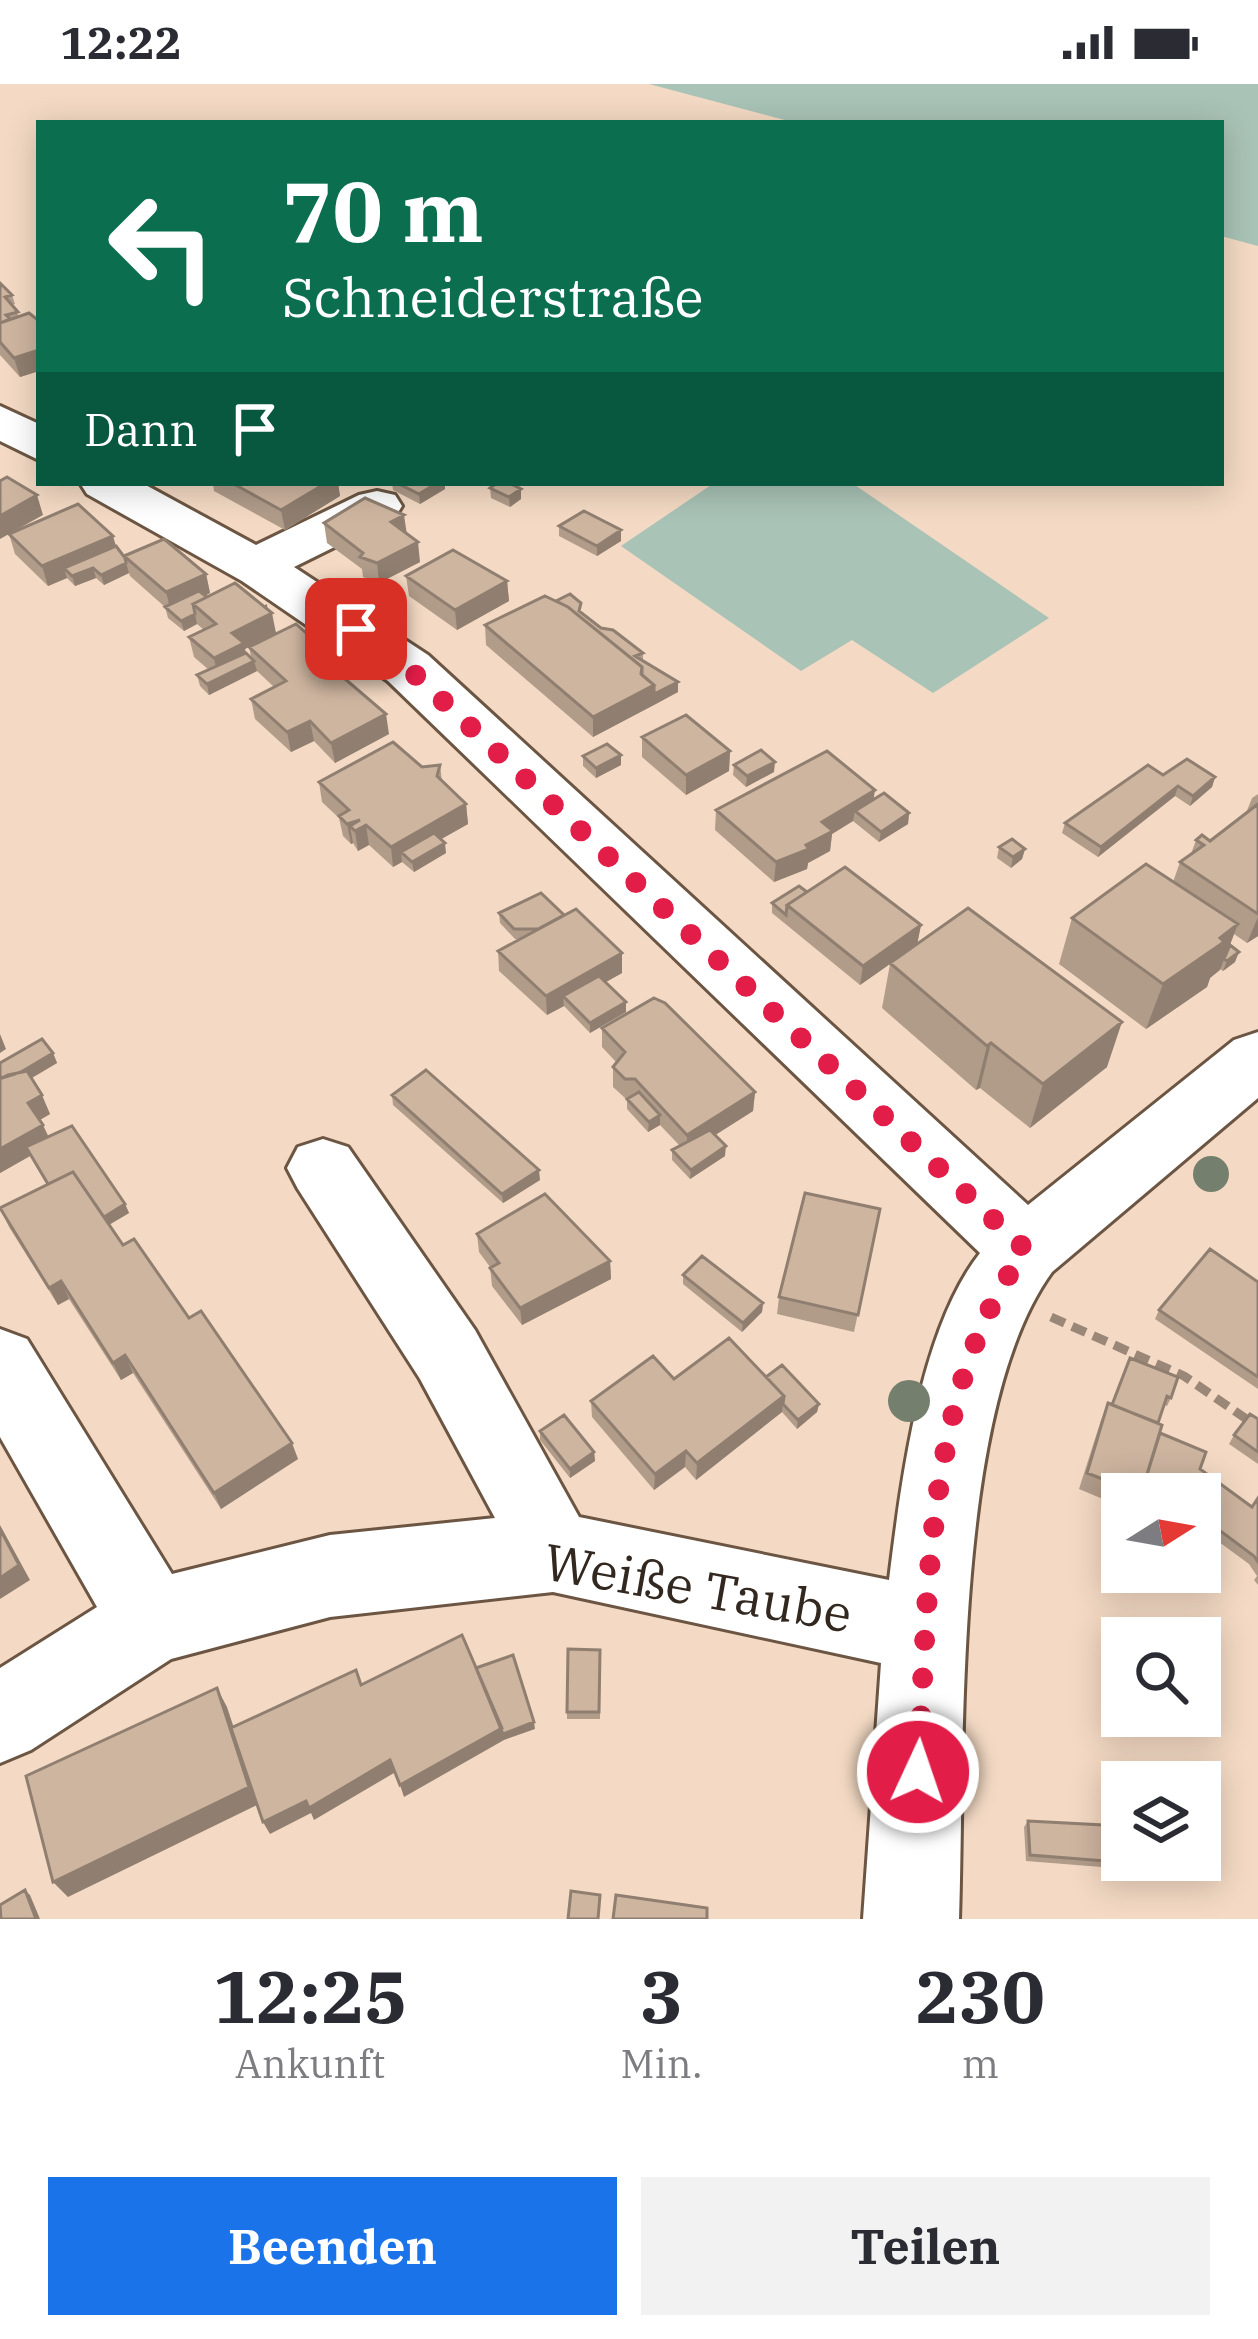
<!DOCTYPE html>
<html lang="de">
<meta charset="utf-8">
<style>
:root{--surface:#fff;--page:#f2f2f3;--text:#2b2b33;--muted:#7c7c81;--accent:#1a73e8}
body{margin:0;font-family:"IBM Plex Serif",serif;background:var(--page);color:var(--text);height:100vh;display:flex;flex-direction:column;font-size:45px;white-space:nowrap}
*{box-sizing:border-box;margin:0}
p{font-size:39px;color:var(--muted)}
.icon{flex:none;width:66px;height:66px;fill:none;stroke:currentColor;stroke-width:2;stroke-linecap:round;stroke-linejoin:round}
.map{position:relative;height:1835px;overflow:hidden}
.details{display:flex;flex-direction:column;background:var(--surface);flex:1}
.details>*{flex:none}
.top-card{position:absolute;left:36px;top:36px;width:1188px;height:366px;border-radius:0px;box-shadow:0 6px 30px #0003;background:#0b6e4f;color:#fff;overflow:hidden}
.needle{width:78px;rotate:79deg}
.tools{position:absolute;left:1101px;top:1389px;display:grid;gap:24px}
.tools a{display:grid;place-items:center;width:120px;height:120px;border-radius:0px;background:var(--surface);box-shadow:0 6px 30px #0003;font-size:60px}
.pin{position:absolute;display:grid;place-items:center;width:102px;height:102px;color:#fff;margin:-51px;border-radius:24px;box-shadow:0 6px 18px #0006}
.me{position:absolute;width:132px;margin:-66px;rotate:3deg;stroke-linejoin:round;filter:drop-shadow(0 0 9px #0008)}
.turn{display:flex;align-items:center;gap:42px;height:252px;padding:0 48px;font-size:54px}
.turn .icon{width:156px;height:156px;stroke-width:2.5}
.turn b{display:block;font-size:84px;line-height:102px}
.then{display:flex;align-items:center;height:114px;padding:0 48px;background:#0003;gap:24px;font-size:45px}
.eta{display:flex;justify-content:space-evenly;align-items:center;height:204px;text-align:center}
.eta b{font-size:72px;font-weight:700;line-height:84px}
.cta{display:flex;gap:24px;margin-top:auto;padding:24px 48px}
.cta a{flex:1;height:138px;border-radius:0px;background:var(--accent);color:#fff;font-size:48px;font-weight:700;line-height:138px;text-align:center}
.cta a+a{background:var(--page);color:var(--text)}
.status{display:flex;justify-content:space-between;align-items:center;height:84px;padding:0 60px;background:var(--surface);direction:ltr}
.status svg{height:33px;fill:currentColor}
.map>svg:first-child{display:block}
.green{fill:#a9c3b6}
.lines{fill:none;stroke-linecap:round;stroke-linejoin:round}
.minor-casing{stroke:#6c5643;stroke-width:6}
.path{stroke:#9a8778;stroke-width:9;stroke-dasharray:15 8;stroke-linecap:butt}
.minor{fill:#fff;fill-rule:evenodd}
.tree{fill:#74806d}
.wall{fill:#b19c8a}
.shaded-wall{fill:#907f70}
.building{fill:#ceb5a0;stroke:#907f70;stroke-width:3}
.route{stroke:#e11d48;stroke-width:21;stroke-dasharray:0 37.8}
.labels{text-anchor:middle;stroke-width:9;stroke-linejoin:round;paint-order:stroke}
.near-street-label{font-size:51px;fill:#322820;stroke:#fff}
</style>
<div class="status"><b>12:22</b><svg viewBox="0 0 49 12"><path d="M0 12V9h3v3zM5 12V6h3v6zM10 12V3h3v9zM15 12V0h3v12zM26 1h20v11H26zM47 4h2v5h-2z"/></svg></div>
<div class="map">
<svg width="1258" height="1835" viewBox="0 0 1258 1835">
<rect width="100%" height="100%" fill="#f4dac4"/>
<path class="green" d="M 649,0 L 1258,0 L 1258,162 L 1221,152 L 1221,39 L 796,39 Z
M 714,399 L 852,399 L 1049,534 L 933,609 L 852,556 L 801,587 L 621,462 Z"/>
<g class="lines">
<defs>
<path id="minor" d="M 0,322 L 39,340 L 39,376 L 0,357 Z
M 80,399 L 142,399 L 256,461 L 359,411 L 377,407 L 395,411 L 402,422 L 395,433 L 294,483 L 428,571 L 1028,1121 L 1234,956 L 1258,948 L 1258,1014 L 1052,1188 C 952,1325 965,1664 959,1835 L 863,1835 L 881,1579 L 553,1508 L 330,1533 L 171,1575 L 31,1666 L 0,1679 L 0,1584 L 97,1523 L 0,1353 L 0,1245 L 27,1255 L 172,1490 L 330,1451 L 495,1434 L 420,1295 L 298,1105 L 287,1084 L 298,1063 L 323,1055 L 348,1063 L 475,1246 L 579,1433 L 889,1496 C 901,1400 919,1247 980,1169 L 388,597 L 242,497 L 87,410 Z"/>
</defs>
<use href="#minor" class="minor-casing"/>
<path class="path" d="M 1051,1233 L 1184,1292 L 1258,1343"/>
<use href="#minor" class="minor"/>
</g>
<g class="tree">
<circle cx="1211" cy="1090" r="18"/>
<circle cx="909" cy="1317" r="21"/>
</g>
<path class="wall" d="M 0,199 L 12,211 L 15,220 L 12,221 L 19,232 L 39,237 L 39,287 L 20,293 L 0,271 Z
M 213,399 L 338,399 L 340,412 L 285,446 L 214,407 Z
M 392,399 L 445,399 L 445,405 L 420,420 L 393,406 Z
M 490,404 L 521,415 L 510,423 L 491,414 Z
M 324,439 L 406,449 L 420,478 L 379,499 L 363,493 L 362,485 L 327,459 Z
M 559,442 L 621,446 L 621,457 L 597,472 L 559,452 Z
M 9,450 L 116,462 L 125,474 L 206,490 L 210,509 L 205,512 L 267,525 L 276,549 L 245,565 L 246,569 L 251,573 L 249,563 L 335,586 L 389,650 L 335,679 L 314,657 L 291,668 L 255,635 L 251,615 L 274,603 L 257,587 L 209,611 L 200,602 L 197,591 L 209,586 L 194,573 L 189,553 L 204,546 L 197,540 L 184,547 L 168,534 L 165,523 L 130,492 L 129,489 L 104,501 L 96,494 L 75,502 L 67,494 L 48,502 L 15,470 Z
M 406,492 L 507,497 L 509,517 L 457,546 L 409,512 Z
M 581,529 L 601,544 L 643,569 L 643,577 L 678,608 L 593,653 L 486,561 L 485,541 Z
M 642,653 L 730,667 L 729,687 L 686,711 L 642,673 Z
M 621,671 L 621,681 L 596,694 L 583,682 L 583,672 Z
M 440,681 L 442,697 L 466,720 L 468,740 L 441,755 L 446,769 L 414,788 L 402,778 L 393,783 L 369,761 L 358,767 L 353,759 L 351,760 L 343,752 L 339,734 L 322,718 L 319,698 Z
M 734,681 L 774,688 L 746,703 L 733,691 Z
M 1163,691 L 1215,693 L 1212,703 L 1190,722 L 1175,712 L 1098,773 L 1062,749 L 1065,739 Z
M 1258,710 L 1258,852 L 1247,859 L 1234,850 L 1230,861 L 1235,878 L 1223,887 L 1220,885 L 1210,894 L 1207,903 L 1146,945 L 1059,880 L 1072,834 L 1173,798 L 1180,778 L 1191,770 L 1196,756 L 1210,757 L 1246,729 L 1252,714 Z
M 874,716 L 909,729 L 908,740 L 879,758 L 853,737 L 832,750 L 830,767 L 808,779 L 807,785 L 774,798 L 715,746 L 716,726 Z
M 999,763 L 1025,765 L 1022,775 L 1011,784 L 997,774 Z
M 807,808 L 921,841 L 917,860 L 1107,983 L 1030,1044 L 980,1004 L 976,1006 L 882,924 L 890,880 L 860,901 L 772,829 L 772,819 Z
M 541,809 L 622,889 L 606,898 L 626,918 L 626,928 L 590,949 L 564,922 L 547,931 L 499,887 L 498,867 L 520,855 L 515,855 L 500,839 L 499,829 Z
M 602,944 L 755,1008 L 753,1027 L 715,1051 L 725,1072 L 690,1095 L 672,1076 L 672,1066 L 680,1062 L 660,1041 L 648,1048 L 627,1025 L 627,1015 L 629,1014 L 625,1014 L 613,1003 L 613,983 L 617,979 L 602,963 Z
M 53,969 L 57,979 L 32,994 L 50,1030 L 40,1036 L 48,1053 L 125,1120 L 129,1129 L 109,1141 L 123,1161 L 189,1234 L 298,1375 L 221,1425 L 133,1289 L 121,1296 L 69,1215 L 58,1221 L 9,1143 L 0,1124 L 47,1101 L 30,1072 L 0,1089 L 0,979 Z
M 392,1011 L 540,1096 L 503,1119 L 393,1021 Z
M 880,1125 L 854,1248 L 777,1230 L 779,1213 Z
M 477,1150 L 610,1177 L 611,1195 L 522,1241 L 492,1202 L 490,1183 L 479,1168 Z
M 683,1191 L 763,1219 L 762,1228 L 742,1248 L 683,1200 Z
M 1258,1198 L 1258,1305 L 1155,1235 L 1159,1226 Z
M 766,1293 L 819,1320 L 817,1328 L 797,1345 L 782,1328 L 696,1396 L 685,1383 L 654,1406 L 592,1333 L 591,1317 Z
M 1178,1293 L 1171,1314 L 1167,1322 L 1164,1321 L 1158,1339 L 1160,1349 L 1200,1385 L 1252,1423 L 1258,1414 L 1258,1501 L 1254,1496 L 1257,1492 L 1249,1480 L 1200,1444 L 1200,1410 L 1122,1410 L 1122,1423 L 1079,1405 L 1101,1336 L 1108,1319 L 1112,1320 Z
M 1258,1335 L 1258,1380 L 1229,1360 L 1234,1351 Z
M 540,1347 L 594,1368 L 595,1377 L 570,1394 L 540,1356 Z
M 600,1566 L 600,1635 L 567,1635 L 567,1628 Z
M 1028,1737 L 1143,1780 L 1139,1786 L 1026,1777 L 1024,1743 Z"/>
<path class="shaded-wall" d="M 39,266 L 39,287 L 20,293 L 14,274 Z
M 326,399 L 338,399 L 340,412 L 285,446 L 281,426 Z
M 437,399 L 445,399 L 445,405 L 420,420 L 419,410 Z
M 521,405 L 521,415 L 510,423 L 509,413 Z
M 37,411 L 43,431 L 0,455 L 0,432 Z
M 404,431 L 407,451 L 391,438 Z
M 621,446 L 621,457 L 597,472 L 597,462 Z
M 113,452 L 119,472 L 64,484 L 67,494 L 48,502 L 42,482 Z
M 418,458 L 420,478 L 379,499 L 377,479 Z
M 126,479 L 129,489 L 104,501 L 101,491 Z
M 93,484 L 96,494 L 75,502 L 72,492 Z
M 206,490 L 210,509 L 171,528 L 166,508 Z
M 507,497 L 509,517 L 457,546 L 455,526 Z
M 267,520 L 268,531 L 272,529 L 276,549 L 245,565 L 248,579 L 218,594 L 214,574 L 232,549 L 257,525 Z
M 195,530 L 197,540 L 184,547 L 181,537 Z
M 254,577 L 257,587 L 209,611 L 207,600 Z
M 678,598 L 678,608 L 654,621 L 654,610 Z
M 654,601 L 654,621 L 593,653 L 593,633 Z
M 386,630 L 389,650 L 335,679 L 331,659 Z
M 310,637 L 314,657 L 291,668 L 287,648 Z
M 730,667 L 729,687 L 686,711 L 686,691 Z
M 621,671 L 621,681 L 596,694 L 596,684 Z
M 775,678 L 774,688 L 746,703 L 747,692 Z
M 1215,693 L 1212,703 L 1190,722 L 1193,712 Z
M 1178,702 L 1175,712 L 1098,773 L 1101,763 Z
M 875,706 L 872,726 L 855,727 L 853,737 L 832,750 L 830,767 L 808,779 L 807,785 L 774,798 L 776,778 L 806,761 L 822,738 Z
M 466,720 L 468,740 L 408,774 L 401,768 L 402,778 L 393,783 L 391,763 Z
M 909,729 L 908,740 L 879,758 L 881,748 Z
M 360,736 L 366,741 L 369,761 L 358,767 L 355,747 L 350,742 L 353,759 L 351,760 L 347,740 Z
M 445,759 L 446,769 L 414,788 L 412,778 Z
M 1025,765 L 1022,775 L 1011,784 L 1013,773 Z
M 1258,833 L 1258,852 L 1247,859 Z
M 1238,840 L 1220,886 L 1210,894 L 1207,903 L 1146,945 L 1163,900 Z
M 921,841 L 917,861 L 860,901 L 863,882 Z
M 1239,868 L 1235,878 L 1223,887 L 1227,877 Z
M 622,869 L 622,889 L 570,918 L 563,912 L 564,922 L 547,931 L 546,912 Z
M 626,918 L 626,928 L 590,949 L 590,939 Z
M 1122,938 L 1107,983 L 1030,1044 L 1043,1000 Z
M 0,950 L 6,965 L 0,969 Z
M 991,959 L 980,1004 L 976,1006 L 987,962 Z
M 53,969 L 57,979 L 9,1007 L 4,997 Z
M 755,1008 L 753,1027 L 687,1069 L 687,1051 Z
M 42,1011 L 50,1030 L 36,1038 L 28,1019 Z
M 660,1031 L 660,1041 L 648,1048 L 649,1038 Z
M 43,1041 L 52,1060 L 26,1063 L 30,1072 L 0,1089 L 0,1065 Z
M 726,1062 L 725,1072 L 690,1095 L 691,1086 Z
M 539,1086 L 540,1096 L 503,1119 L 502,1110 Z
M 125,1120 L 129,1129 L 105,1143 L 101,1134 Z
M 610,1177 L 611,1195 L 522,1241 L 520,1224 Z
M 61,1197 L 69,1215 L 58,1221 L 49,1204 Z
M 763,1219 L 762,1228 L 742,1248 L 743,1239 Z
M 125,1271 L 133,1289 L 121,1296 L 113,1279 Z
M 784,1312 L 782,1328 L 696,1396 L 697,1379 Z
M 819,1320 L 817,1328 L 797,1345 L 798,1336 Z
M 292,1359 L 298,1375 L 221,1425 L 214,1409 Z
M 686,1367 L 685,1383 L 654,1406 L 655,1390 Z
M 594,1368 L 595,1377 L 570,1394 L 570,1385 Z
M 0,1441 L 30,1496 L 0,1515 Z
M 217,1604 L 227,1623 L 259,1720 L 68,1813 L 53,1798 Z
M 534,1638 L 535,1645 L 504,1656 L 404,1713 L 400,1701 L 502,1644 Z
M 390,1676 L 394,1689 L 314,1736 L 311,1729 L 270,1750 L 263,1738 Z
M 25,1806 L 30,1811 L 40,1835 L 36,1835 Z"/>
<path class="building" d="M 0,199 L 12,211 L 5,213 L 18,228 L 6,231 L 10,235 L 0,239 Z
M 29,229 L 39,237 L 39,266 L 14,274 L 0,258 L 0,239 Z
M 7,393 L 37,411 L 0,432 L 0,397 Z
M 232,399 L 326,399 L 281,426 Z
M 397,399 L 437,399 L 419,410 Z
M 497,399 L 509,399 L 521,405 L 509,413 L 490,404 Z
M 365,414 L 404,431 L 391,438 L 418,458 L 377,479 L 360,473 L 363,469 L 324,439 Z
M 78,420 L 113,452 L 42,482 L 9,450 Z
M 584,427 L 621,446 L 597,462 L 559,442 Z
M 164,455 L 206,490 L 166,508 L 124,472 Z
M 116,462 L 125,474 L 126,479 L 101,491 L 93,484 L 72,492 L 64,484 Z
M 453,466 L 507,497 L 455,526 L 406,492 Z
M 235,499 L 272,529 L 232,549 L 244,559 L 214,574 L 189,553 L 216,540 L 193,520 Z
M 199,507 L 207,513 L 193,520 L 195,530 L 181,537 L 165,523 Z
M 570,510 L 581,519 L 579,527 L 601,544 L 613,546 L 643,569 L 635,572 L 678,598 L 654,610 L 654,601 L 642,591 L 642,583 L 568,523 L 556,517 Z
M 545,512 L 568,523 L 642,583 L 641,590 L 654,601 L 593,633 L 485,541 Z
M 296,540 L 333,573 L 324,577 L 386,630 L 331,659 L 310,637 L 287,648 L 251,615 L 286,597 L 249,563 Z
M 246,569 L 254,577 L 207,600 L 197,591 Z
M 686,631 L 730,667 L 686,691 L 642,653 Z
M 393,658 L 422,683 L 440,681 L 437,692 L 466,720 L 391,763 L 366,741 L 355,747 L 350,742 L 360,736 L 347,740 L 339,732 L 349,726 L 319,698 Z
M 607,660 L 621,671 L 596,684 L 583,672 Z
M 761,666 L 775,678 L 747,692 L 734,681 Z
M 827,667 L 875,706 L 822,738 L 833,747 L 806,761 L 809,765 L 776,778 L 716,726 Z
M 1187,675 L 1215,693 L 1193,712 L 1178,702 L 1101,763 L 1065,739 L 1148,681 L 1163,691 Z
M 884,709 L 909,729 L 881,748 L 855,727 Z
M 1258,720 L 1258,830 L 1180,778 L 1204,761 L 1196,756 L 1202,751 L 1210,757 Z
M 434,749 L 445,759 L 412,778 L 401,768 Z
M 1012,755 L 1025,765 L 1013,773 L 999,763 Z
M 1146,780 L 1238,840 L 1220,854 L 1224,858 L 1163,900 L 1072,834 Z
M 845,783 L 921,841 L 863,882 L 787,821 Z
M 799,802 L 807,808 L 787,821 L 786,831 L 772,819 Z
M 541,809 L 564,831 L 538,845 L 514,845 L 499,829 Z
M 968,824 L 1122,938 L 1043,1000 L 991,959 L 987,962 L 890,879 Z
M 576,825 L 622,869 L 546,912 L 498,867 Z
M 1230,861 L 1239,868 L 1227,877 L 1224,875 Z
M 599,892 L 626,918 L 590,939 L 563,912 Z
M 654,914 L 665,919 L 755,1008 L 687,1051 L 635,995 L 625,995 L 613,983 L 625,968 L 602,944 Z
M 42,955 L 53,969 L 21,988 L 2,994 L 0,992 L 0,979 Z
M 426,986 L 539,1086 L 502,1110 L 392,1011 Z
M 27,987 L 42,1011 L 28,1019 L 43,1041 L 0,1065 L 0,995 L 8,991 Z
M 639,1008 L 660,1031 L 649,1038 L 627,1015 Z
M 72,1042 L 125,1120 L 104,1133 L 73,1088 L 48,1100 L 26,1063 Z
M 710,1046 L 726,1062 L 691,1086 L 672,1066 Z
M 73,1088 L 123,1161 L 134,1155 L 189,1234 L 201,1227 L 292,1359 L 214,1409 L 125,1271 L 113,1279 L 61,1197 L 49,1204 L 0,1124 Z
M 805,1109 L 880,1125 L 858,1231 L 779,1213 Z
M 545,1110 L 610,1177 L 520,1224 L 490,1184 L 499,1179 L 477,1150 Z
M 1210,1165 L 1258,1198 L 1258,1293 L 1159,1226 Z
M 702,1172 L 763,1219 L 743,1239 L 683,1191 Z
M 729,1254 L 784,1312 L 697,1379 L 686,1367 L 655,1390 L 591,1317 L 653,1272 L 674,1295 Z
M 1130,1274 L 1178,1293 L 1171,1314 L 1167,1312 L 1158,1339 L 1112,1321 Z
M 782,1281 L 819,1320 L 798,1336 L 783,1320 L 784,1312 L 766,1293 Z
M 1108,1319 L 1162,1341 L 1141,1410 L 1087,1389 Z
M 1250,1330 L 1258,1335 L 1258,1368 L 1234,1351 Z
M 564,1331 L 594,1368 L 570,1385 L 540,1347 Z
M 1160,1349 L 1206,1368 L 1200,1385 L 1252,1423 L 1258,1414 L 1258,1478 L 1254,1472 L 1207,1437 L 1200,1434 L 1200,1410 L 1141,1410 Z
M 0,1445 L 19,1481 L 0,1494 Z
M 462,1551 L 502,1644 L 400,1701 L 390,1676 L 309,1724 L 306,1717 L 263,1738 L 231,1644 L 356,1586 L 361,1601 Z
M 568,1565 L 600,1566 L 599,1628 L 567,1628 Z
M 513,1571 L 534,1638 L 503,1650 L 476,1584 Z
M 217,1604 L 249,1703 L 53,1798 L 26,1692 Z
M 1028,1737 L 1122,1742 L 1122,1776 L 1143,1776 L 1143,1780 L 1030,1771 Z
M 25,1806 L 36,1835 L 1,1835 L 0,1821 Z
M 571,1807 L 600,1811 L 598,1835 L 568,1835 Z
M 616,1811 L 707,1824 L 707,1835 L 613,1835 Z"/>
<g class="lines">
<path class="route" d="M 356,545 L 408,584 L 1026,1166 C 923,1301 928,1525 918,1688"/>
</g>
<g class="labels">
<g class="near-street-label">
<text transform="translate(698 1504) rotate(10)" y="18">Weiße Taube</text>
</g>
</g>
</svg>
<div class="tools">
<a><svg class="needle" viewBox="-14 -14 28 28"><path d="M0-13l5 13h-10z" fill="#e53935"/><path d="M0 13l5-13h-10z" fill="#7c7c81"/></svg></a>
<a><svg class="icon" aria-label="search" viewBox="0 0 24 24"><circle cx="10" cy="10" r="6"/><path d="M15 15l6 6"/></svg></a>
<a><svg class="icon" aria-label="layers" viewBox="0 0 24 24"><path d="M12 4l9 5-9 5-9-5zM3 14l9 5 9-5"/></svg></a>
</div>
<div class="pin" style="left:356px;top:545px;background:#d93025"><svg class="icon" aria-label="arrive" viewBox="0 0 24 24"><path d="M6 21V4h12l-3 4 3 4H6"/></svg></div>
<svg class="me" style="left:918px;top:1688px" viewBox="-20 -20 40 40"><circle r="17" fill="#e11d48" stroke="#fff" stroke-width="3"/><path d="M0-11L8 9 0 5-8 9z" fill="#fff"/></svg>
<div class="top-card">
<div class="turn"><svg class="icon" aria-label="left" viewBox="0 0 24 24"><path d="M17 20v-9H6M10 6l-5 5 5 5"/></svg><div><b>70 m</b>Schneiderstraße</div></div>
<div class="then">Dann<svg class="icon" aria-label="arrive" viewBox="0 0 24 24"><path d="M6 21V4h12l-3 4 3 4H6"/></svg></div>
</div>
</div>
<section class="details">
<div class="eta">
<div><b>12:25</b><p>Ankunft</p></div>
<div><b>3</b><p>Min.</p></div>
<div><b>230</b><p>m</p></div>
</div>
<div class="cta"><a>Beenden</a><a>Teilen</a></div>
</section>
